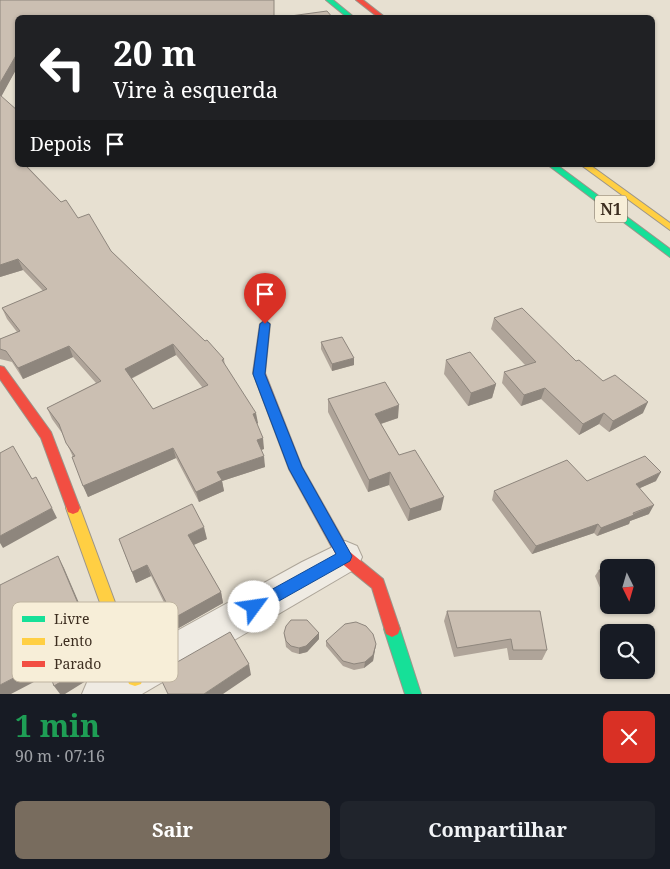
<!DOCTYPE html>
<html lang="pt">
<meta charset="utf-8">
<style>
:root{--surface:#171b24;--page:#20242c;--text:#f1f3f6;--muted:#9ea1a6;--accent:#786c5e}
body{margin:0;font-family:"Noto Serif",serif;background:var(--page);color:var(--text);height:100vh;display:flex;flex-direction:column;font-size:19px;white-space:nowrap}
*{box-sizing:border-box;margin:0}
p{font-size:16px;color:var(--muted)}
.icon{flex:none;width:28px;height:28px;fill:none;stroke:currentColor;stroke-width:2;stroke-linecap:round;stroke-linejoin:round}
.map{position:relative;height:694px;overflow:hidden}
.side{display:flex;flex-direction:column;background:var(--surface);flex:1}
.side>*{flex:none}
.banner{position:absolute;left:15px;top:15px;width:640px;height:152px;border-radius:8px;box-shadow:0 1px 4px #0004;background:#202124;color:#fff;overflow:hidden}
.needle{width:32px;rotate:175deg}
.controls{position:absolute;left:600px;top:559px;display:grid;gap:10px}
.controls a{display:grid;place-items:center;width:55px;height:55px;border-radius:8px;background:var(--surface);box-shadow:0 1px 4px #0004;font-size:25px}
.pin{position:absolute;display:grid;place-items:center;width:42px;height:42px;color:#fff;margin:-51px -21px;border-radius:50% 50% 50% 0;rotate:-45deg;box-shadow:0 0 5px #0007}
.pin .icon{rotate:45deg}
.me{position:absolute;width:55px;margin:-28px;rotate:59deg;stroke-linejoin:round;filter:drop-shadow(0 0 4px #0008)}
.turn{display:flex;align-items:center;gap:18px;height:105px;padding:0 15px;font-size:22px}
.turn .icon{width:65px;height:65px;stroke-width:2.5}
.turn b{display:block;font-size:35px;line-height:42px}
.then{display:flex;align-items:center;height:48px;padding:0 15px;background:#0003;gap:10px;font-size:19px}
.round{display:grid;place-items:center;flex:none;width:52px;height:52px;border-radius:8px;background:var(--page)}
.head{display:flex;align-items:center;justify-content:space-between;height:85px;padding:0 15px}
h1{font-size:30px;font-weight:700;line-height:38px;color:#1e9e55}
.button{display:flex;gap:10px;margin-top:auto;padding:10px 15px}
.button a{flex:1;height:58px;border-radius:8px;background:var(--accent);color:#fff;font-size:20px;font-weight:700;line-height:58px;text-align:center}
.button a+a{background:var(--page);color:var(--text)}
.map>svg:first-child{display:block}
.lines{fill:none;stroke-linecap:round;stroke-linejoin:round}
.street-casing{stroke:#ada599;stroke-width:2}
.fast-casing{stroke:#9c958a;stroke-width:2}
.slow-casing{stroke:#9c958a;stroke-width:2}
.jam-casing{stroke:#9c958a;stroke-width:2}
.street{fill:#efebe3;fill-rule:evenodd}
.fast{fill:#16e098;fill-rule:evenodd}
.slow{fill:#ffcf43;fill-rule:evenodd}
.jam{fill:#f24e42;fill-rule:evenodd}
.wall{fill:#afa499;fill-rule:evenodd}
.shaded-wall{fill:#8e867d}
.building{fill:#cbbfb2;stroke:#8e867d;fill-rule:evenodd}
.route{fill:#1a73e8;stroke:#114b97}
.labels{text-anchor:middle;stroke-width:4;stroke-linejoin:round;paint-order:stroke}
.shield{fill:#f7eed8;stroke:#756857;stroke-width:1}
.shield-label{font-size:16px;font-weight:bold;fill:#3d2e20}
.key{fill:#f7eed8;stroke:#bfb4a1;stroke-width:1}
.key-label{font-size:14px;fill:#3d2e20}
</style>
<div class="map">
<svg width="670" height="694" viewBox="0 0 670 694">
<rect width="100%" height="100%" fill="#e7e0d1"/>
<g class="lines">
<defs>
<path id="street" d="M 345,541 L 357,546 L 362,557 L 357,568 L 142,694 L 82,694 L 88,680 L 302,562 Z"/>
<path id="fast" d="M 326,0 L 333,0 L 355,18 L 348,18 Z
M 548,165 L 557,165 L 670,249 L 670,257 Z
M 392,621 L 398,624 L 400,629 L 421,694 L 405,694 L 384,629 L 386,624 Z"/>
<path id="slow" d="M 581,165 L 590,165 L 670,223 L 670,230 Z
M 73,502 L 78,504 L 80,508 L 143,678 L 141,684 L 135,686 L 129,684 L 127,678 L 66,508 L 68,504 Z"/>
<path id="jam" d="M 356,0 L 363,0 L 386,18 L 379,18 Z
M 265,320 L 270,324 L 265,373 L 302,467 L 350,552 L 383,579 L 400,629 L 398,634 L 392,637 L 386,634 L 372,588 L 340,562 L 289,469 L 253,373 L 260,324 Z
M 0,366 L 4,367 L 51,432 L 80,508 L 78,512 L 73,514 L 68,512 L 41,438 L 0,379 Z"/>
</defs>
<use href="#street" class="street-casing"/>
<use href="#fast" class="fast-casing"/>
<use href="#slow" class="slow-casing"/>
<use href="#jam" class="jam-casing"/>
<use href="#street" class="street"/>
<use href="#fast" class="fast"/>
<use href="#slow" class="slow"/>
<use href="#jam" class="jam"/>
</g>
<path class="wall" d="M 0,0 L 18,18 L 18,66 L 1,96 L 18,165 L 27,166 L 61,202 L 111,251 L 224,359 L 225,366 L 258,423 L 257,424 L 264,449 L 261,450 L 265,467 L 222,481 L 224,491 L 199,502 L 176,458 L 88,497 L 73,457 L 62,433 L 52,419 L 47,408 L 96,383 L 73,357 L 23,379 L 12,362 L 0,359 L 0,339 L 17,332 L 7,319 L 2,308 L 43,291 L 23,270 L 0,277 ZM 176,355 L 203,388 L 153,409 L 131,379 Z
M 494,318 L 576,361 L 603,381 L 643,413 L 609,432 L 599,424 L 579,435 L 541,399 L 521,406 L 502,383 L 504,372 L 525,365 L 491,329 Z
M 321,342 L 354,365 L 332,371 L 321,349 Z
M 446,360 L 496,384 L 492,398 L 468,406 L 444,374 Z
M 328,399 L 398,418 L 381,424 L 399,455 L 441,510 L 408,521 L 389,485 L 368,492 L 328,412 Z
M 587,481 L 656,481 L 640,488 L 649,514 L 630,521 L 629,524 L 597,536 L 594,533 L 532,554 L 492,500 L 494,491 Z
M 119,539 L 207,539 L 194,545 L 221,592 L 223,603 L 177,629 L 151,576 L 136,583 Z
M 609,568 L 609,604 L 607,604 L 595,576 L 599,570 Z
M 447,611 L 547,650 L 542,660 L 509,660 L 507,648 L 454,657 L 444,621 Z
M 284,633 L 319,633 L 319,639 L 307,652 L 299,654 L 292,652 L 286,647 Z
M 326,641 L 376,644 L 373,661 L 364,668 L 354,670 L 343,666 L 326,646 Z"/>
<path class="shaded-wall" d="M 18,52 L 18,66 L 0,99 L 0,83 Z
M 18,259 L 23,270 L 0,277 L 0,265 Z
M 173,344 L 176,355 L 128,380 L 125,369 Z
M 69,346 L 73,357 L 23,379 L 18,368 Z
M 354,358 L 354,365 L 332,371 L 332,364 Z
M 496,384 L 492,398 L 468,406 L 471,393 Z
M 545,388 L 541,399 L 521,406 L 524,395 Z
M 648,402 L 643,413 L 609,432 L 613,421 Z
M 399,405 L 398,418 L 374,426 L 375,414 Z
M 256,413 L 258,423 L 254,425 L 253,414 Z
M 604,413 L 599,424 L 579,435 L 583,424 Z
M 263,438 L 264,449 L 258,451 L 257,440 Z
M 173,448 L 176,458 L 88,497 L 83,486 Z
M 264,456 L 265,467 L 222,481 L 224,491 L 199,502 L 196,492 L 217,472 Z
M 390,472 L 389,485 L 368,492 L 369,480 Z
M 661,472 L 656,481 L 631,492 L 636,484 Z
M 444,497 L 441,510 L 408,521 L 410,509 Z
M 654,505 L 649,514 L 630,521 L 629,524 L 597,536 L 601,528 Z
M 52,508 L 57,518 L 3,548 L 0,543 L 0,536 Z
M 598,524 L 594,533 L 532,554 L 536,546 Z
M 204,527 L 207,539 L 191,546 L 188,535 Z
M 58,556 L 64,568 L 91,631 L 85,620 Z
M 147,565 L 151,576 L 136,583 L 132,572 Z
M 221,592 L 223,603 L 177,629 L 174,618 Z
M 88,618 L 94,629 L 110,666 L 65,694 L 60,694 L 54,686 Z
M 319,633 L 319,639 L 307,652 L 299,654 L 299,648 Z
M 376,644 L 373,661 L 364,668 L 365,662 Z
M 45,662 L 53,672 L 11,694 L 0,694 L 0,685 Z
M 249,664 L 251,675 L 223,694 L 204,694 Z"/>
<path class="building" d="M 0,0 L 274,0 L 274,18 L 18,18 L 18,52 L 0,83 Z
M 327,11 L 333,18 L 276,18 Z
M 0,95 L 18,111 L 18,165 L 25,165 L 61,202 L 66,200 L 78,218 L 89,214 L 111,251 L 205,341 L 207,340 L 224,359 L 222,360 L 256,413 L 253,414 L 263,438 L 257,440 L 264,456 L 217,472 L 222,480 L 196,492 L 173,448 L 83,486 L 72,457 L 75,456 L 66,443 L 59,424 L 47,408 L 101,381 L 69,346 L 18,368 L 6,351 L 0,349 L 0,339 L 20,331 L 2,308 L 47,289 L 18,259 L 0,265 ZM 173,344 L 208,385 L 153,409 L 125,369 Z
M 522,308 L 576,361 L 579,360 L 603,381 L 615,375 L 648,402 L 613,421 L 604,413 L 583,424 L 545,388 L 524,395 L 504,372 L 536,362 L 494,318 Z
M 342,337 L 354,358 L 332,364 L 321,342 Z
M 470,352 L 496,384 L 471,393 L 446,360 Z
M 385,382 L 399,405 L 375,414 L 399,455 L 415,450 L 444,497 L 410,509 L 390,472 L 369,480 L 328,399 Z
M 13,446 L 32,479 L 36,477 L 52,508 L 0,536 L 0,453 Z
M 645,456 L 661,472 L 636,484 L 654,505 L 633,513 L 634,515 L 601,528 L 598,524 L 536,546 L 494,491 L 567,460 L 587,481 Z
M 192,504 L 204,527 L 188,535 L 221,592 L 174,618 L 147,565 L 132,572 L 119,539 Z
M 58,556 L 85,620 L 88,618 L 104,655 L 54,686 L 45,662 L 0,685 L 0,585 Z
M 634,565 L 635,568 L 615,568 Z
M 609,568 L 609,593 L 599,570 Z
M 447,611 L 540,611 L 547,650 L 513,650 L 511,639 L 457,648 Z
M 291,620 L 307,620 L 319,633 L 306,646 L 299,648 L 291,646 L 286,641 L 284,633 L 286,626 Z
M 356,622 L 366,626 L 373,634 L 376,644 L 373,655 L 365,662 L 354,664 L 343,661 L 326,641 L 345,624 Z
M 230,632 L 249,664 L 204,694 L 168,694 L 158,673 Z"/>
<path class="route" d="M 265,320 L 270,324 L 265,374 L 302,467 L 352,556 L 350,561 L 254,615 L 249,613 L 246,607 L 249,602 L 336,554 L 289,469 L 253,374 L 260,324 Z"/>
<g class="labels">
<rect class="shield" x="595" y="195.5" width="32" height="27" rx="4"/>
<g class="shield-label">
<text x="611" y="215">N1</text>
</g>
</g>
<rect x="12" y="602" width="166" height="80" rx="8" class="key"/>
<rect x="22" y="616" width="23" height="6" fill="#16e098"/>
<rect x="22" y="638" width="23" height="7" fill="#ffcf43"/>
<rect x="22" y="661" width="23" height="6" fill="#f24e42"/>
<g class="key-label">
<text x="54" y="624">Livre</text>
<text x="54" y="646">Lento</text>
<text x="54" y="669">Parado</text>
</g>
</svg>
<div class="controls">
<a><svg class="needle" viewBox="-14 -14 28 28"><path d="M0-13l5 13h-10z" fill="#e53935"/><path d="M0 13l5-13h-10z" fill="#9ea1a6"/></svg></a>
<a><svg class="icon" aria-label="search" viewBox="0 0 24 24"><circle cx="10" cy="10" r="6"/><path d="M15 15l6 6"/></svg></a>
</div>
<div class="pin" style="left:265px;top:324px;background:#d93025"><svg class="icon" aria-label="arrive" viewBox="0 0 24 24"><path d="M6 21V4h12l-3 4 3 4H6"/></svg></div>
<svg class="me" style="left:254px;top:607px" viewBox="-20 -20 40 40"><circle r="19" fill="#fff"/><path d="M0-13L10 11 0 6-10 11z" fill="#1a73e8"/></svg>
<div class="banner">
<div class="turn"><svg class="icon" aria-label="left" viewBox="0 0 24 24"><path d="M17 20v-9H6M10 6l-5 5 5 5"/></svg><div><b>20 m</b>Vire à esquerda</div></div>
<div class="then">Depois<svg class="icon" aria-label="arrive" viewBox="0 0 24 24"><path d="M6 21V4h12l-3 4 3 4H6"/></svg></div>
</div>
</div>
<section class="side">
<div class="head"><div><h1>1 min</h1><p>90 m · 07:16</p></div><a class="round" style="background:#d93025;color:#fff"><svg class="icon" aria-label="close" viewBox="0 0 24 24"><path d="M6 6l12 12M18 6L6 18"/></svg></a></div>
<div class="button"><a>Sair</a><a>Compartilhar</a></div>
</section>
